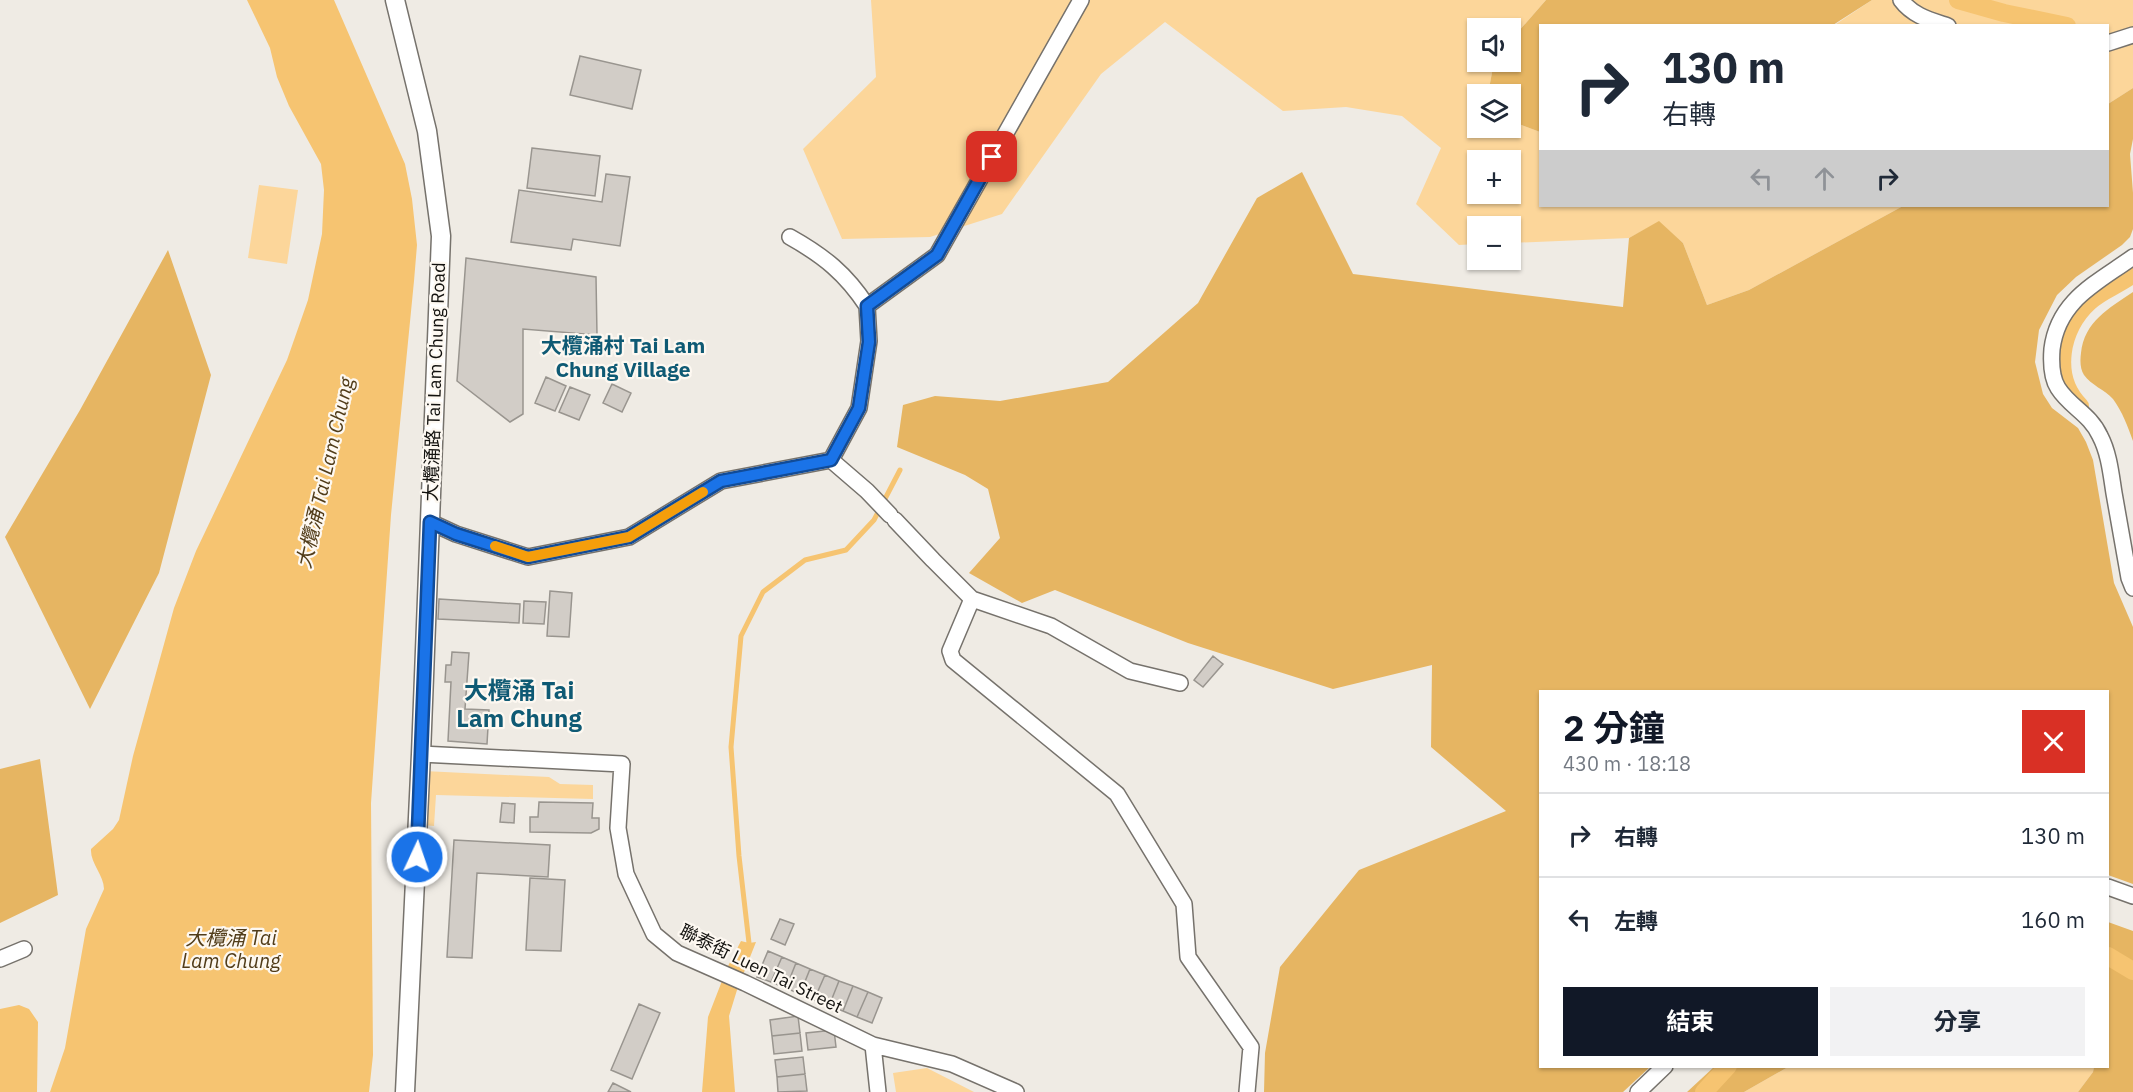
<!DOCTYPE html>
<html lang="zh-TW">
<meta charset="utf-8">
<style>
:root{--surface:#fff;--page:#f2f2f3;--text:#1f2937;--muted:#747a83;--line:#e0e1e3;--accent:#111827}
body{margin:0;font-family:"IBM Plex Sans","Noto Sans TC",sans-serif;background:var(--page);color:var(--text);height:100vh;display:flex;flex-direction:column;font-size:22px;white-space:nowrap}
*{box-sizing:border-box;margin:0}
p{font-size:20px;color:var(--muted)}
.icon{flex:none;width:33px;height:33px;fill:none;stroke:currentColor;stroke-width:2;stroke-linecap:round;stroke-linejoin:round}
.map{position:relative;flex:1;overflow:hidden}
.details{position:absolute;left:1539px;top:690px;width:570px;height:378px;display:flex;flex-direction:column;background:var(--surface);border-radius:0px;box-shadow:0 2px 4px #0004}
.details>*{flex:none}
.guide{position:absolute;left:1539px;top:24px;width:570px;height:183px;border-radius:0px;box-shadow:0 2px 4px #0004;background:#fff;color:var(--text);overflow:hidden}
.buttons{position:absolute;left:1467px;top:18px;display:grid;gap:12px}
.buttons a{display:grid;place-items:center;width:54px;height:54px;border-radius:0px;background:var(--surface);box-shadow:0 2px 4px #0004;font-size:30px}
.pin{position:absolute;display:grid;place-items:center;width:51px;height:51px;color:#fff;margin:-26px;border-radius:12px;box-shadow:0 3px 9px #0006}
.me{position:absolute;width:66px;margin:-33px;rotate:3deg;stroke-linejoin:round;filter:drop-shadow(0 0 4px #0008)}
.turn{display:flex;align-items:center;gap:21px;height:126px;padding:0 24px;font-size:27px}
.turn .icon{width:78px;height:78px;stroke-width:2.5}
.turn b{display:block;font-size:42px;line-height:51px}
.lanes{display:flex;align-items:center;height:57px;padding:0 24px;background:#0003;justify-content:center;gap:30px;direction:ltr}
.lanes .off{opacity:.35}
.round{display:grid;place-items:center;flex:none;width:63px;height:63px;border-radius:0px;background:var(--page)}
.head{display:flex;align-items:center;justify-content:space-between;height:102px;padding:0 24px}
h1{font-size:36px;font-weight:700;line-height:45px;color:var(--accent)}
.cta{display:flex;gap:12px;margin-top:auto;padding:12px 24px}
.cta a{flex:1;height:69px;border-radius:0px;background:var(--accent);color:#fff;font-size:24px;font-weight:700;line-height:69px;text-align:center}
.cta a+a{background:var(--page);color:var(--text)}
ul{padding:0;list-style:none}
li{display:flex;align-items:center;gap:18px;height:84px;padding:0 24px;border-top:2px solid var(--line)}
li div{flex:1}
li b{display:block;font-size:22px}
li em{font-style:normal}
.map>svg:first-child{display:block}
.green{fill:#fcd69a;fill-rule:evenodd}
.forest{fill:#e6b562}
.water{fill:#f6c471}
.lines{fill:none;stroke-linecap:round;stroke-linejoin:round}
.stream{stroke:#f6c471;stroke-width:5}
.canal{stroke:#f6c471;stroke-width:18}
.building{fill:#d2cdc7;stroke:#99958f;stroke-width:1.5}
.minor-casing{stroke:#76726c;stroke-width:18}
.tertiary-casing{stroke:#76726c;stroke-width:21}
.minor{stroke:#fff;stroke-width:15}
.tertiary{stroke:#fff;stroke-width:18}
.route-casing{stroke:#114b97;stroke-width:15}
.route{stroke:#1a73e8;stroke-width:10}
.slow{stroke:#f59e0b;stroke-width:10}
.labels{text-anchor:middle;stroke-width:4.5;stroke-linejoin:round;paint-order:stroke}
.street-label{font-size:18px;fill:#12110e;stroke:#fdf8f1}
.water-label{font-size:20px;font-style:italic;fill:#513c19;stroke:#fdf8f1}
.quarter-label{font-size:21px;font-weight:bold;fill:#0f5a74;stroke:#fdf8f1}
.district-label{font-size:24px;font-weight:bold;fill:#0f5a74;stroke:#fdf8f1}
</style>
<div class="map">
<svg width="2133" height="1092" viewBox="0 0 2133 1092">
<rect width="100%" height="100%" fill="#efebe4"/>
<path class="green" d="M 871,0 L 1546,0 L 1511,40 L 1510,28 L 1478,28 L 1478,62 L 1494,62 L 1488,94 L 1478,94 L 1478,128 L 1510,128 L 1511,121 L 1540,132 L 1540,206 L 1903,206 L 1749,290 L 1707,305 L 1683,243 L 1659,222 L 1629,238 L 1511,243 L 1510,226 L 1478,226 L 1477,244 L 1459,245 L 1416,204 L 1441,148 L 1402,116 L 1346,107 L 1283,111 L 1165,22 L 1101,74 L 1002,214 L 930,237 L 842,239 L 803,149 L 876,77 ZM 1478,160 L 1510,160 L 1510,194 L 1478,194 Z
M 1872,0 L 2133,0 L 2133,88 L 2108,104 L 2108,26 L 1833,26 Z
M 259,185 L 298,190 L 287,264 L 248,258 Z
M 424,771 L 549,777 L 560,784 L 593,785 L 593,799 L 436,795 L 434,826 L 423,825 Z
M 1788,1067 L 2094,1067 L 2093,1072 L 2078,1092 L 1744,1092 Z
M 927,1068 L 974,1092 L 896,1092 L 893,1073 Z"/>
<path class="forest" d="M 1546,0 L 1872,0 L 1833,25 L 1540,26 L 1540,132 L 1511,121 L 1510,94 L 1488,94 L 1494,62 L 1510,62 L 1511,40 Z
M 2133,88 L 2133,139 L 2130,154 L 2133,193 L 2133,229 L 2130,237 L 2122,245 L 2076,277 L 2057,295 L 2039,330 L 2035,362 L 2043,394 L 2052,408 L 2078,428 L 2086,442 L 2093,460 L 2114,583 L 2133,627 L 2133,884 L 2108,875 L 2108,692 L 1540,692 L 1540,1066 L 1650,1067 L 1623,1092 L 1264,1092 L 1265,1053 L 1280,967 L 1359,870 L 1506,811 L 1431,747 L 1432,665 L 1333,689 L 1188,643 L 1055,590 L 1022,603 L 969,573 L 1000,538 L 988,489 L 965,475 L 897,447 L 903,405 L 935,396 L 1000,401 L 1108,382 L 1198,303 L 1257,198 L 1302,172 L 1353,274 L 1623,307 L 1629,238 L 1659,221 L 1683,243 L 1707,305 L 1749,290 L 1903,206 L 2108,206 L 2108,104 Z
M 168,250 L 211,375 L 159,573 L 90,709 L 5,537 L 80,410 Z
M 2133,292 L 2133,441 C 2128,427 2122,411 2113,399 C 2105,390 2091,385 2084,375 C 2080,369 2080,360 2081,353 C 2084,322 2109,308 2133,292 Z
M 40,759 L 58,895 L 0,923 L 0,769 Z
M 2108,922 L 2133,931 L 2133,1092 L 2078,1092 L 2093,1072 L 2094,1067 L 2108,1066 Z
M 1714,1067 L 1714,1066 L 1788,1067 L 1744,1092 L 1687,1092 Z"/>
<path class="water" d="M 247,0 L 334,0 L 405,164 L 412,199 L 417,245 L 414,281 L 391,515 L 371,803 L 373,1055 L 369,1092 L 50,1092 L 65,1048 L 86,929 L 104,889 C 104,875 90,863 91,849 L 113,829 L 119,820 L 133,756 L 174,608 L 196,551 L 287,360 L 308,300 L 322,234 L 324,190 L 321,164 L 289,106 L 277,77 L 270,48 Z
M 741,941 L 749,943 L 756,942 L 737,990 L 729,1016 L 735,1092 L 702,1092 L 708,1017 L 727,968 Z
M 19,1005 L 29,1009 L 38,1022 L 37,1092 L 0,1092 L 0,1009 Z"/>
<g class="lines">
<path class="stream" d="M 746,948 L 749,943 L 739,856 L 731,747 L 741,636 L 763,592 L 805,560 L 846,550 L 874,520 L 900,470"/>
<path class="canal" d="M 1958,0 L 2004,13 L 2067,26
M 2080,406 C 2051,377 2060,328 2089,302 C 2102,290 2119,285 2133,274
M 2108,956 L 2133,971
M 1704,1092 L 1728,1066"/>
</g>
<path class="building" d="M 580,56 L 641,70 L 632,109 L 570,95 Z
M 532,148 L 600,156 L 595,196 L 527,188 Z
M 606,174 L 630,177 L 620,246 L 573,239 L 571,250 L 511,242 L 519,190 L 602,202 Z
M 466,258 L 596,277 L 597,335 L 523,329 L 523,414 L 510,422 L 457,381 Z
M 546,377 L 566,386 L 555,411 L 535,403 Z
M 612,384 L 631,393 L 622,412 L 603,403 Z
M 570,387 L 590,395 L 579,420 L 559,412 Z
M 550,591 L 572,593 L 569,637 L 547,636 Z
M 439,599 L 520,604 L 519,623 L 438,619 Z
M 524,601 L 546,602 L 544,624 L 523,623 Z
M 452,652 L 469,653 L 465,709 L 489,710 L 487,744 L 448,741 L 451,682 L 445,682 L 446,665 L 451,665 Z
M 1213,656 L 1223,664 L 1203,687 L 1194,680 Z
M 539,802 L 593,803 L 592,818 L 599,818 L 599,829 L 591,833 L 530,832 L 530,817 L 538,817 Z
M 502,803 L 515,804 L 514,823 L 500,822 Z
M 454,840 L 550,845 L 548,877 L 477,873 L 472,958 L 447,957 Z
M 530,878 L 565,880 L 561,951 L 526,950 Z
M 780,919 L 794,924 L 785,945 L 771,939 Z
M 768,951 L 782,957 L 771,982 L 757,977 Z
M 782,957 L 796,963 L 786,988 L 771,982 Z
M 796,963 L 810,969 L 800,994 L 786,988 Z
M 810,969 L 825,975 L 814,1000 L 800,994 Z
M 825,975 L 839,981 L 829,1006 L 814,1000 Z
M 839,981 L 853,986 L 843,1011 L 829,1006 Z
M 853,986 L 868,992 L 857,1017 L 843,1011 Z
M 868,992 L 882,998 L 872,1023 L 857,1017 Z
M 639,1004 L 660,1013 L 632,1079 L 611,1070 Z
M 798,1016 L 800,1033 L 772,1036 L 770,1020 Z
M 834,1030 L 836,1047 L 808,1050 L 806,1033 Z
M 800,1033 L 802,1051 L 774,1054 L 772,1036 Z
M 803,1057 L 805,1074 L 777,1077 L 775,1060 Z
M 805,1074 L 807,1091 L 778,1092 L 777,1077 Z
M 613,1083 L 631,1092 L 608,1092 Z"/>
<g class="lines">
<defs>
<path id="minor" d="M 1901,0 C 1913,16 1930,20 1948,26
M 2108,43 L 2133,35
M 790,237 C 824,256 846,274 867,306
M 2133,257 C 2097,283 2058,300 2052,349 C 2051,362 2051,377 2058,388 C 2070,407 2090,414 2100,436 C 2109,453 2111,474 2114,493 C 2119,522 2124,550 2129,578 L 2133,588
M 831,460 L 859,408 L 869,341 L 867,306 L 937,255 L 1081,0
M 895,520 L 933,560 L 972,599 L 1051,626 L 1130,671 L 1180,683
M 430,522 L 456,534 L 528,557 L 629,537 L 721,481 L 831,460 L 867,491 L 890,515
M 972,599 L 950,651 L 953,660 L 1117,794 L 1184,904 L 1188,957 L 1251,1047 L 1247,1092
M 421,754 L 622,764 L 618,828 L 626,874 L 654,934 L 677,953 L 745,983 L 873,1045 L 952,1064 L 1016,1092
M 2108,887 L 2133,896
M 0,959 L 24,949
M 873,1045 L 878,1092
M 1638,1092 L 1665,1066"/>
<path id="tertiary" d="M 395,0 L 427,131 L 441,236 L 421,754 L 405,1092"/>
</defs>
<use href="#minor" class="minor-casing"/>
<use href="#tertiary" class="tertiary-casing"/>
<use href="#minor" class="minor"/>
<use href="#tertiary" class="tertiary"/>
</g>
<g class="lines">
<defs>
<path id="route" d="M 417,857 L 430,522 L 456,534 L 528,557 L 629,537 L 721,481 L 831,460 L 859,408 L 869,342 L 867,306 L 937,255 L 992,157"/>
</defs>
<use href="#route" class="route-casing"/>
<use href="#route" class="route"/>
<path class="slow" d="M 495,546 L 528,557 L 629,537 L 703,492"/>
</g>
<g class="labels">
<g class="street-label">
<text transform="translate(435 382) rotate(-88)" y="6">大欖涌路 Tai Lam Chung Road</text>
<text transform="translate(761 969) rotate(26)" y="6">聯泰街 Luen Tai Street</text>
</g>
<g class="water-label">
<text transform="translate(325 473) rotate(-77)" y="7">大欖涌 Tai Lam Chung</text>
<text x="231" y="945">大欖涌 Tai<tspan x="231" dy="23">Lam Chung</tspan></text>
</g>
<g class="quarter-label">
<text x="623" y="353">大欖涌村 Tai Lam<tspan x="623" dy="24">Chung Village</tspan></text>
</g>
<g class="district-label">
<text x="519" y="699">大欖涌 Tai<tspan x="519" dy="28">Lam Chung</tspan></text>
</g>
</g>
</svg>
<div class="buttons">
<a><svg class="icon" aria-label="sound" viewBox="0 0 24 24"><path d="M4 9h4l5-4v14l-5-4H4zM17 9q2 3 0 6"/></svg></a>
<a><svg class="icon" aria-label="layers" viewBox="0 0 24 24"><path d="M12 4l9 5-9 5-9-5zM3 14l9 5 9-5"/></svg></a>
<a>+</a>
<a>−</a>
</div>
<div class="pin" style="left:992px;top:157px;background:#d93025"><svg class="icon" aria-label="arrive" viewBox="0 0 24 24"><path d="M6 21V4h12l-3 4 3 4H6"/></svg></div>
<svg class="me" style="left:417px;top:857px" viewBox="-20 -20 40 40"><circle r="17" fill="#1a73e8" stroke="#fff" stroke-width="3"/><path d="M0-11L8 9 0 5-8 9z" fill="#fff"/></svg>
<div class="guide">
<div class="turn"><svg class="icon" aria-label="right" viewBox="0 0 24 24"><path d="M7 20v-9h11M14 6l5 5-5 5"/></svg><div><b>130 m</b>右轉</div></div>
<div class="lanes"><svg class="icon off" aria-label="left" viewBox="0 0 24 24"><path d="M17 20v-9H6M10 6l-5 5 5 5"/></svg><svg class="icon off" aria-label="ahead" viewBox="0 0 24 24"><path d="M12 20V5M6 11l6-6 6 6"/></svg><svg class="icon" aria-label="right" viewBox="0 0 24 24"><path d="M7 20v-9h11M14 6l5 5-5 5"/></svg></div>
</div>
<section class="details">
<div class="head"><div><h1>2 分鐘</h1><p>430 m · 18:18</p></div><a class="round" style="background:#d93025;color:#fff"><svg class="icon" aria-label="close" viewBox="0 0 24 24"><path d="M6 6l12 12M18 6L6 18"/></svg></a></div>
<ul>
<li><svg class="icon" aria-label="right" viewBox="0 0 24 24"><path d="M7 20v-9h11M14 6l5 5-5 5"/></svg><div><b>右轉</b></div><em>130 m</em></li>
<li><svg class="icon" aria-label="left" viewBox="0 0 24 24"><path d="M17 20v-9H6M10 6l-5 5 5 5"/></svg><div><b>左轉</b></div><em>160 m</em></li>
</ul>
<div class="cta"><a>結束</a><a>分享</a></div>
</section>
</div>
